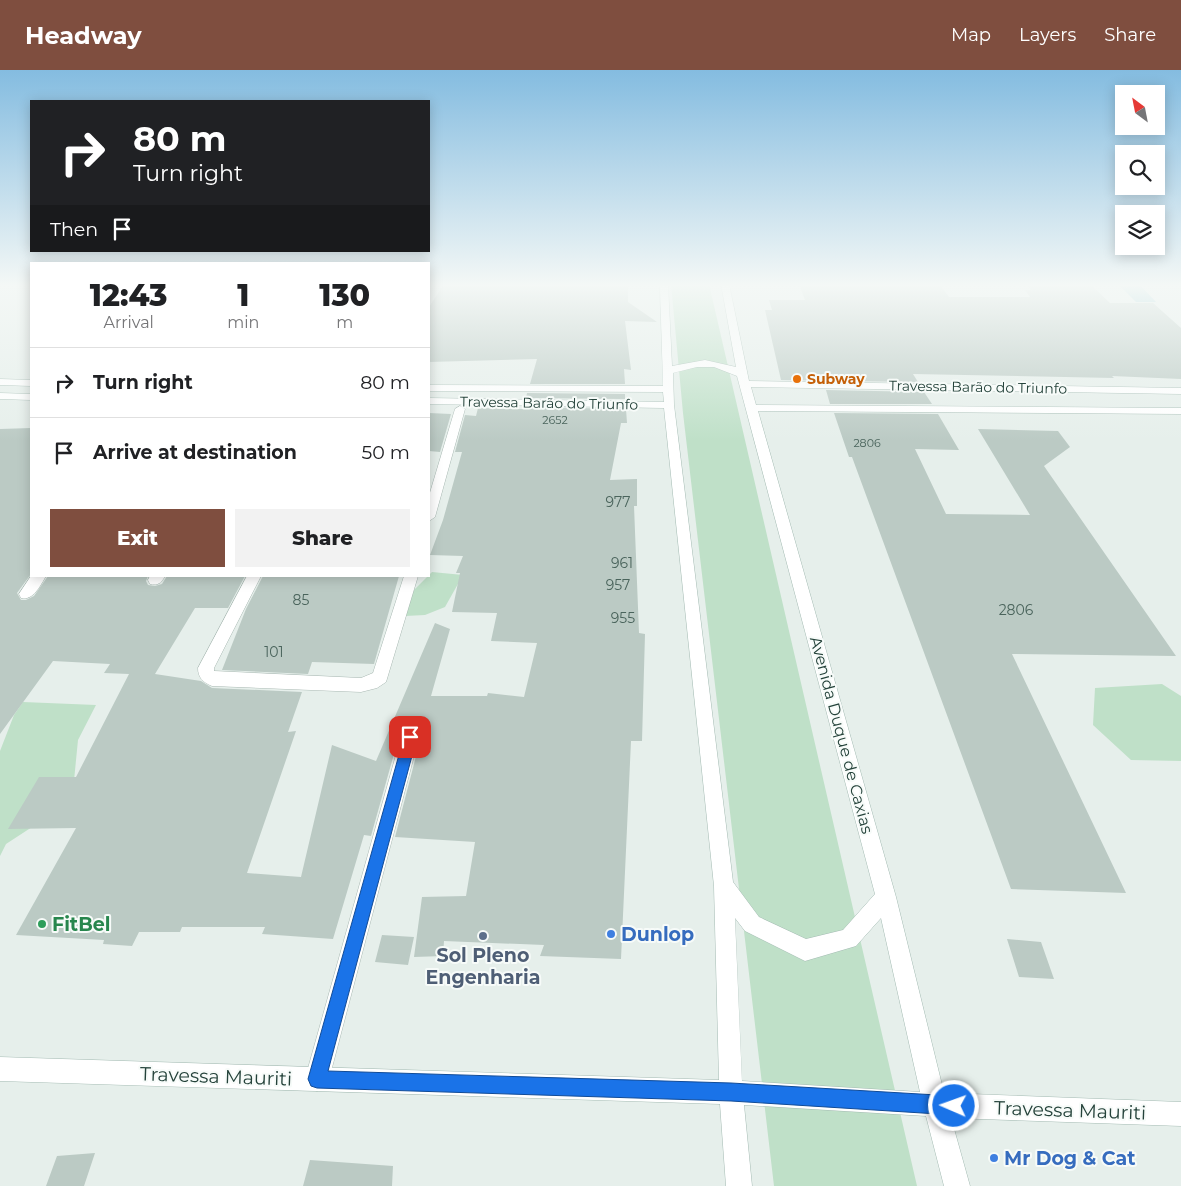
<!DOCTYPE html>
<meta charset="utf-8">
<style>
:root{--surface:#fff;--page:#f2f2f2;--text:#202124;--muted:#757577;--line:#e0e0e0;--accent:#7f4e3f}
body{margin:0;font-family:Montserrat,sans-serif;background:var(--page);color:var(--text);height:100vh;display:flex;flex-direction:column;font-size:19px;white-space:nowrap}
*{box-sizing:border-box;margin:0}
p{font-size:16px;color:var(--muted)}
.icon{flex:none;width:28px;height:28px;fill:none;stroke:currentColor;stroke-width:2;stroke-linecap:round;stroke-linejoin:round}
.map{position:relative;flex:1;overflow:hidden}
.sheet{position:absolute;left:30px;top:192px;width:400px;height:315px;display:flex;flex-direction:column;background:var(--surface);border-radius:0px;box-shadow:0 2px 12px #0003}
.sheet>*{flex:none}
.top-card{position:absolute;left:30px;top:30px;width:400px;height:152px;border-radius:0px;box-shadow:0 2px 12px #0003;background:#202124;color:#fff;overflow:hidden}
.needle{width:32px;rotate:328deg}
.buttons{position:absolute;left:1115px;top:15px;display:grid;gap:10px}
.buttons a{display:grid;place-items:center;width:50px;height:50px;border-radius:0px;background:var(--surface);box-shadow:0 2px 12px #0003;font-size:25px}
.pin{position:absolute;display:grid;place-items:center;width:42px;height:42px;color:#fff;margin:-21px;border-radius:10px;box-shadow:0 2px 8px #0006}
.me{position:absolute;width:55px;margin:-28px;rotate:272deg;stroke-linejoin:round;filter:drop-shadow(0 0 4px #0008)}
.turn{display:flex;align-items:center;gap:18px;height:105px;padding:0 20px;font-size:22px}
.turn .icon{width:65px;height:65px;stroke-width:2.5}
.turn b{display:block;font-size:35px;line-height:42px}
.then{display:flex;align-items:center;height:48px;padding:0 20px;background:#0003;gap:10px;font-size:19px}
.eta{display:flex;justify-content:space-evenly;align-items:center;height:85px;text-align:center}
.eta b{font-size:30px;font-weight:800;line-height:35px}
.button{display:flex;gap:10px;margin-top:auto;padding:10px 20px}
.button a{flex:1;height:58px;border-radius:0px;background:var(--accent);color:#fff;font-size:20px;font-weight:800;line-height:58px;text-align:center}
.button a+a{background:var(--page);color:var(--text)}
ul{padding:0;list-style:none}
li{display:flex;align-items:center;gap:15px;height:70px;padding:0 20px;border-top:1px solid var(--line)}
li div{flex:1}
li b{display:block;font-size:19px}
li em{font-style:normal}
header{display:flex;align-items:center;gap:30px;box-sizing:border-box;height:70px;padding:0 25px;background:var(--accent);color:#fff}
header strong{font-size:24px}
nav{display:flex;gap:28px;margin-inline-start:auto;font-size:18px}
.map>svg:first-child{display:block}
.green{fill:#bfe0c8}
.water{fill:#8ec9d4}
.building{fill:#bbcac4}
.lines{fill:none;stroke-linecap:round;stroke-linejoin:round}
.lane-casing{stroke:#a8b8b2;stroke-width:1}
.street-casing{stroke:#a8b8b2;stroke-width:1}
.secondary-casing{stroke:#a4bbb3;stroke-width:1}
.lane{fill:#fff;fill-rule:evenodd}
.street{fill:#fff;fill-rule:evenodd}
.secondary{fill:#fff;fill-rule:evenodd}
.route{fill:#1a73e8;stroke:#114b97}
.food-dot{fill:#e8710a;stroke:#f7fbf9;stroke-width:2}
.leisure-dot{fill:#2e9e5b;stroke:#f7fbf9;stroke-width:2}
.shop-dot{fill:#3f7fe0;stroke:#f7fbf9;stroke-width:2}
.service-dot{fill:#5c6f8a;stroke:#f7fbf9;stroke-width:2}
.labels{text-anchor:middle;stroke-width:4;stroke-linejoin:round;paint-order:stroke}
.far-number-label{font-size:11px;fill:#4a645c}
.far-food-label{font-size:14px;font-weight:bold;fill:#c56008;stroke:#f7fbf9;text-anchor:start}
.far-street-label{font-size:14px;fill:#24423a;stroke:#f7fbf9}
.number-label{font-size:14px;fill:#4a645c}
.street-label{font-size:16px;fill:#24423a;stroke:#f7fbf9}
.near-leisure-label{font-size:19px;font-weight:bold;fill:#27864d;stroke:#f7fbf9;text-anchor:start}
.near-shop-label{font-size:19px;font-weight:bold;fill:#366cbe;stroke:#f7fbf9;text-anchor:start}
.near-service-label{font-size:19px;font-weight:bold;fill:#4e5e75;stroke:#f7fbf9}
.near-street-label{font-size:19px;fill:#24423a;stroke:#f7fbf9}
</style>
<header>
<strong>Headway</strong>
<nav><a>Map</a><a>Layers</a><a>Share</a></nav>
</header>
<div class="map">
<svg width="1181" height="1116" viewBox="0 0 1181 1116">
<rect width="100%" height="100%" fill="#e6efeb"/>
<path class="green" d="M 671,214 L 709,214 L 917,1116 L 774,1116 L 683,343 Z
M 432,502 L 463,505 L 445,537 L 425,545 L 405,546 L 409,525 Z
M 1162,614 L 1181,626 L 1181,691 L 1131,690 L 1093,655 L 1095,618 Z
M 23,632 L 96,635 L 78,670 L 72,731 L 6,774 L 0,786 L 0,681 L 14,645 Z"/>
<path class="water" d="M 1118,214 L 1140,215 L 1156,232 L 1136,232 Z"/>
<path class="building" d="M 444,214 L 628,214 L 628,232 L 657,252 L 625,251 L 631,300 L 624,299 L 625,314 L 530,314 L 537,289 L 429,292 L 429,237 Z
M 799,214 L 940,215 L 949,227 L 1030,227 L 1025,220 L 1031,220 L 1026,214 L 1090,214 L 1110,233 L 1153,233 L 1181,258 L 1181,309 L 1112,306 L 1114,308 L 913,304 L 918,312 L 781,310 L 765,240 L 772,240 L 769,230 L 805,230 Z
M 826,320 L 924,322 L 932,334 L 830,334 Z
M 527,323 L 625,324 L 625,329 L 526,328 Z
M 523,337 L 626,339 L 627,353 L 621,353 L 610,410 L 637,409 L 637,436 L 634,436 L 639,563 L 645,564 L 642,671 L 631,671 L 621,889 L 540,886 L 544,875 L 444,871 L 443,886 L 414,887 L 422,827 L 466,826 L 475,772 L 395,767 L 421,667 L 418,661 L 411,658 L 403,660 L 399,666 L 371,766 L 364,765 L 333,869 L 262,864 L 265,857 L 182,857 L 180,862 L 139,862 L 132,876 L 103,874 L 104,870 L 16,865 L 76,758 L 8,759 L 39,707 L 76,707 L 129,604 L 104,603 L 110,594 L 53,591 L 0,664 L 0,359 L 31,358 L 31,504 L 17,523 L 21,530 L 26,530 L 34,526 L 48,506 L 148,506 L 146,511 L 148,515 L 155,516 L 162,514 L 167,506 L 245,506 L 228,538 L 195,538 L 155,604 L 201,611 L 212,618 L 302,622 L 288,662 L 296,661 L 247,803 L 301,807 L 332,675 L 376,691 L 435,553 L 450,559 L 431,626 L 487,626 L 488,623 L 524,627 L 537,573 L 491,571 L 497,543 L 452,542 L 460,503 L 456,503 L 463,486 L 430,485 L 443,450 L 462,382 L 455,382 L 465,345 L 476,346 L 478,338 L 523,339 Z
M 429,343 L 451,344 L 440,382 L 429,381 Z
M 834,343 L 938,344 L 959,380 L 915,379 L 946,444 L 1030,445 L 978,359 L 1058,361 L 1070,377 L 1044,396 L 1176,586 L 1012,584 L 1126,823 L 1011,819 L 852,387 L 849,387 Z
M 263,506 L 399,506 L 374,594 L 312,592 L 308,604 L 222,600 L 246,539 Z
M 382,865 L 414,867 L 408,895 L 375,892 Z
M 1007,869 L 1041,872 L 1054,909 L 1019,907 Z
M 95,1083 L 84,1116 L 46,1116 L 57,1086 Z
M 310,1090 L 393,1096 L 392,1116 L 303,1116 Z"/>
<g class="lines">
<defs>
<path id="lane" d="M 460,336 L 465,339 L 435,447 L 429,451 L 429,426 L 455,339 Z
M 31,506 L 46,506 C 40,516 33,531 21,528 L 19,524 Z
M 150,506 L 165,506 C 161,513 158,516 150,514 L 148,510 Z
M 247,506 L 261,506 L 214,598 L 214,601 L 361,608 L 373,603 L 404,506 L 418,506 L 386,612 L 377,618 L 361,622 L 212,616 C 203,612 198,608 198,598 Z"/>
<path id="street" d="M 410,660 L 416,662 L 419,667 L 329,1009 L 325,1017 L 317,1021 L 309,1017 L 305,1009 L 401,667 L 404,662 Z"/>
<path id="secondary" d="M 660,214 L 668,214 L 672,296 L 705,290 L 736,297 L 721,214 L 729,214 L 749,311 L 1181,318 L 1181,324 L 751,317 L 756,335 L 1181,338 L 1181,344 L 758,341 L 896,827 L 944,1023 L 1181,1032 L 1181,1056 L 951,1048 L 970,1116 L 944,1116 L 926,1046 L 744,1035 L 752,1116 L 726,1116 L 720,1034 L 0,1011 L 0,987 L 719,1010 L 714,816 L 664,338 L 429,334 L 429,328 L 664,332 L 663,322 L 429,321 L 429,315 L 663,316 ZM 697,297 L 714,297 L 737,306 L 875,824 L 843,860 L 806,869 L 759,847 L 733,812 L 674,335 L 673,303 ZM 735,848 L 745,861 L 805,891 L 856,876 L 881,848 L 920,1022 L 742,1011 Z
M 0,309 L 31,310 L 31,316 L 0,315 Z
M 0,323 L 31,324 L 31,330 L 0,329 Z"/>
</defs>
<use href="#lane" class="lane-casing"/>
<use href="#street" class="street-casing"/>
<use href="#secondary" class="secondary-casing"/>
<use href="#lane" class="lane"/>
<use href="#street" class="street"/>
<use href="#secondary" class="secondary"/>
</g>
<linearGradient id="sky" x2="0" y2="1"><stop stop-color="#84bce0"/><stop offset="0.58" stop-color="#f4f8f6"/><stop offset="1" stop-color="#f4f8f6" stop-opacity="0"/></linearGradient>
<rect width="1181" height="371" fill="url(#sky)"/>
<path class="route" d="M 410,661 L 415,663 L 417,667 L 328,1001 L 731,1013 L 954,1026 L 960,1029 L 963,1036 L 960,1042 L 954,1045 L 731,1031 L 317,1018 L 311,1016 L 308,1009 L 404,667 L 406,663 Z"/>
<circle class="food-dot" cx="797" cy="309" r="5"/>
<circle class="leisure-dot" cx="42" cy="854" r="5"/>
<g class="shop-dot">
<circle cx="611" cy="864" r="5"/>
<circle cx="994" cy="1088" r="5"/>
</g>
<circle class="service-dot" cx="483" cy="866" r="5"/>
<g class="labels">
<g class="far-number-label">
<text x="555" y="354">2652</text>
<text x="867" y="377">2806</text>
</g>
<g class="far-food-label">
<text x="807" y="314">Subway</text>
</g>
<g class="far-street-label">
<text transform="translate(978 317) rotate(1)" y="5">Travessa Barão do Triunfo</text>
<text transform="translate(549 333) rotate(1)" y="5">Travessa Barão do Triunfo</text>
</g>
<g class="number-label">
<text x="618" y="437">977</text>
<text x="622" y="498">961</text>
<text x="618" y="520">957</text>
<text x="301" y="535">85</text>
<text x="1016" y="545">2806</text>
<text x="623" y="553">955</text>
<text x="274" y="587">101</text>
</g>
<g class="street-label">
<text transform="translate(842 665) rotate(75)" y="6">Avenida Duque de Caxias</text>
</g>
<g class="near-leisure-label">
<text x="52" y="861">FitBel</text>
</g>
<g class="near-shop-label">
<text x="621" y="871">Dunlop</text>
<text x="1004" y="1095">Mr Dog &amp; Cat</text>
</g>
<g class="near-service-label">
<text x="483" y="892">Sol Pleno<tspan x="483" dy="22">Engenharia</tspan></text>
</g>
<g class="near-street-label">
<text transform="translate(216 1006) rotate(2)" y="7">Travessa Mauriti</text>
<text transform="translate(1070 1040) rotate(2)" y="7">Travessa Mauriti</text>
</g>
</g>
</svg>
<div class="buttons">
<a><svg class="needle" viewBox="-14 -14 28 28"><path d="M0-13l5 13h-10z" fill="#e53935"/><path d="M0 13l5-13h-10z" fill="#757577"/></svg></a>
<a><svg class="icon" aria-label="search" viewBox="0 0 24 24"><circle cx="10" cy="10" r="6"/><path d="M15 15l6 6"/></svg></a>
<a><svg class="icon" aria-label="layers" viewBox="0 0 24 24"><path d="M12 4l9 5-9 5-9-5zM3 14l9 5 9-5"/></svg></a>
</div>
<div class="pin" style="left:410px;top:667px;background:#d93025"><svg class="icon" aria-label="arrive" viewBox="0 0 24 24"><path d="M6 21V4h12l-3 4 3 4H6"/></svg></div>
<svg class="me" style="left:954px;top:1036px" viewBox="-20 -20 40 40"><circle r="17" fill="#1a73e8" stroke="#fff" stroke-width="3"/><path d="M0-11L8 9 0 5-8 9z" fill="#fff"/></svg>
<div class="top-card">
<div class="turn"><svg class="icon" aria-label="right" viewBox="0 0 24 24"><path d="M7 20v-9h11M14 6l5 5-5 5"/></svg><div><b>80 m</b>Turn right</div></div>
<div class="then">Then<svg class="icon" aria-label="arrive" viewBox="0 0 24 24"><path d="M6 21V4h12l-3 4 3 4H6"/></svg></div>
</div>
<section class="sheet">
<div class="eta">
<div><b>12:43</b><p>Arrival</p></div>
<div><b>1</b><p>min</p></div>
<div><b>130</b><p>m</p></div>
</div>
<ul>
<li><svg class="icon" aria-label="right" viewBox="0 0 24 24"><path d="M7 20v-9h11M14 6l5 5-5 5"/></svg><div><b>Turn right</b></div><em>80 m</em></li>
<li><svg class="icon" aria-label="arrive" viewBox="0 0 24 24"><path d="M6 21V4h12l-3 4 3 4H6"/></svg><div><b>Arrive at destination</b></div><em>50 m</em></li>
</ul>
<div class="button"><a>Exit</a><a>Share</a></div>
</section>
</div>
